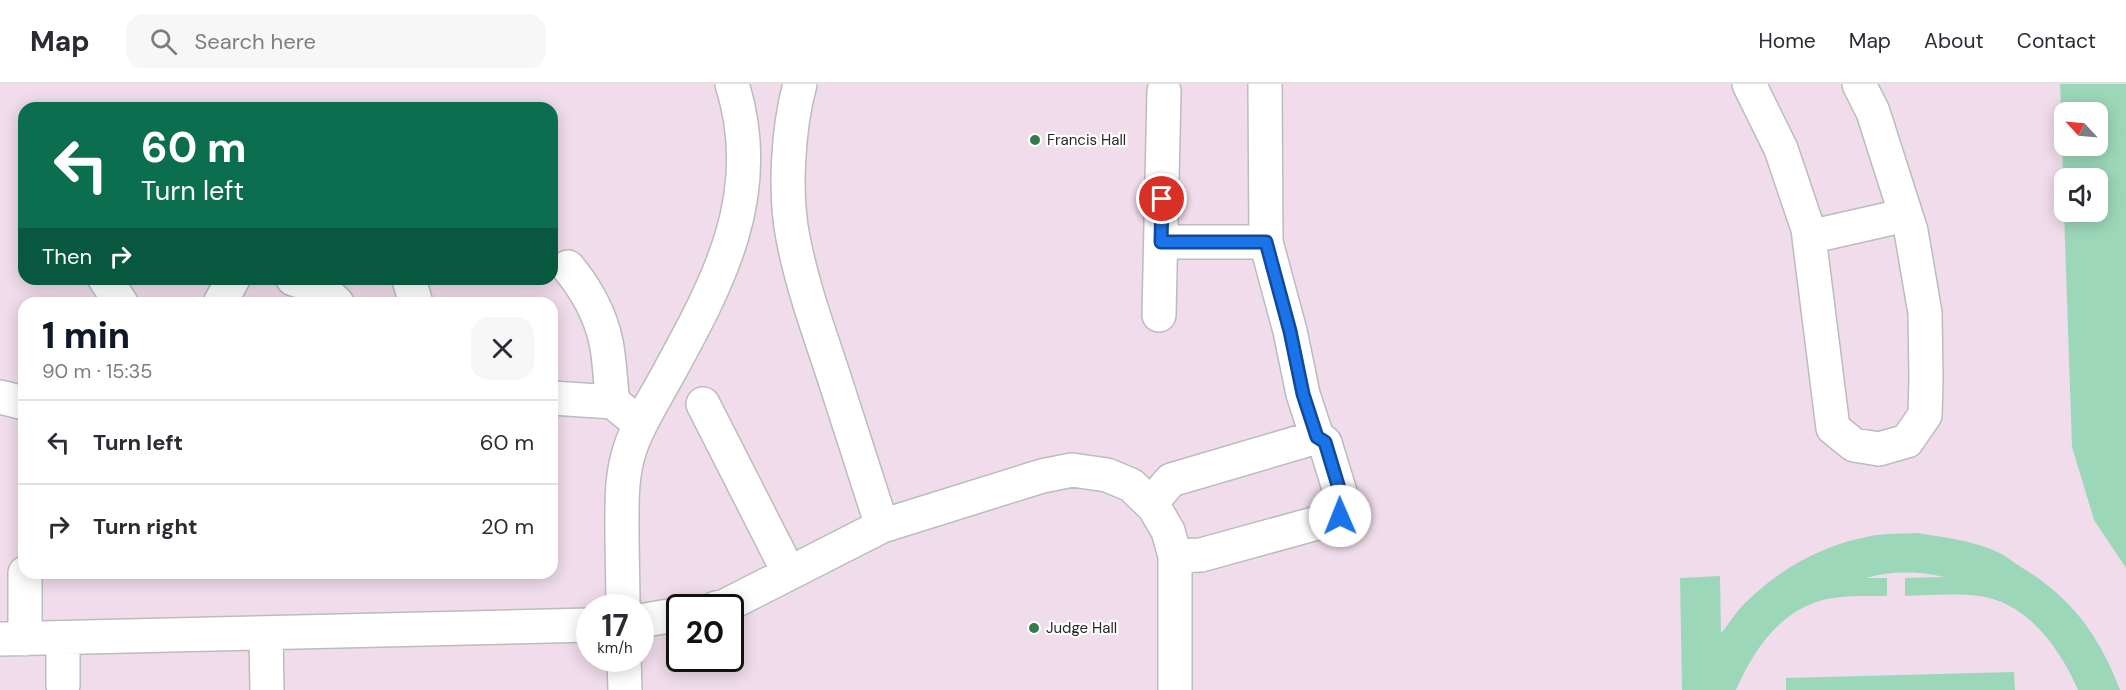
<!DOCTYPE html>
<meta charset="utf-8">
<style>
:root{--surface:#fff;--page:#f7f7f7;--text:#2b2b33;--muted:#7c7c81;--line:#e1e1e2;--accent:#111827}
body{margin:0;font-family:"DM Sans",sans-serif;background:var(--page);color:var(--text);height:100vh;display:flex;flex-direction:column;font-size:22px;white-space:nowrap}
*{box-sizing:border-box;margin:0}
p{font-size:20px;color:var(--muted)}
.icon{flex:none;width:33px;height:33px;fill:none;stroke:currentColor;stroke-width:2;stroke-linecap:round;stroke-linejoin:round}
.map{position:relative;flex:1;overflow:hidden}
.sheet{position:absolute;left:18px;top:213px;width:540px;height:282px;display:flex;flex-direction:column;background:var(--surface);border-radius:18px;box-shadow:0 3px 15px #0003}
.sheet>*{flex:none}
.top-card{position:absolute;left:18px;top:18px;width:540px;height:183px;border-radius:18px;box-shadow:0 3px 15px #0003;background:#0b6e4f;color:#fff;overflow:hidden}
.needle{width:39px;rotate:296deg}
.tools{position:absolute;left:2054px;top:18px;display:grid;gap:12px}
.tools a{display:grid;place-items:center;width:54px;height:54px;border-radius:12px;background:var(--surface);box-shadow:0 3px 15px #0003;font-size:30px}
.speed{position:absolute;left:576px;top:510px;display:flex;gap:12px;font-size:30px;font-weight:700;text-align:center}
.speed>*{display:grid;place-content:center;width:78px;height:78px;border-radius:50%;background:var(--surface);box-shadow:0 3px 15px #0003;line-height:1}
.speed small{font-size:15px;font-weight:400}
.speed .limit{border:3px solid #111;border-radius:9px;background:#fff;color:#111}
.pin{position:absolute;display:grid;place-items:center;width:51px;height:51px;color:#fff;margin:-26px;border:3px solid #fff;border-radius:50%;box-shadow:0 2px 6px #0007}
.me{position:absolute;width:66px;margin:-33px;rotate:359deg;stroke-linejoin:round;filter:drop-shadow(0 0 4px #0008)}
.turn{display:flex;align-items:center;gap:21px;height:126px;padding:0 24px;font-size:27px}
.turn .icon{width:78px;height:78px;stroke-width:2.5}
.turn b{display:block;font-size:42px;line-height:51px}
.then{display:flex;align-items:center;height:57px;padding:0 24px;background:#0003;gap:12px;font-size:22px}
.round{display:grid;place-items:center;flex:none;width:63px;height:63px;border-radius:18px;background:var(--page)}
.headline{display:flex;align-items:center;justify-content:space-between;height:102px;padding:0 24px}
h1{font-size:36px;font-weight:800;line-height:45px;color:var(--accent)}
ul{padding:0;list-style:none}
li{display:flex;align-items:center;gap:18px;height:84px;padding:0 24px;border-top:2px solid var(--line)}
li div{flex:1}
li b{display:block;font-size:22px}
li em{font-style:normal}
header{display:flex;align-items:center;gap:36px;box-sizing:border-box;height:84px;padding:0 30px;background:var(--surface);border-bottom:2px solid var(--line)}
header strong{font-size:28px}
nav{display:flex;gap:33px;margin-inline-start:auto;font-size:21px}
.search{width:420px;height:54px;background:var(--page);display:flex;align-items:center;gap:15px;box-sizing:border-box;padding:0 21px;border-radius:18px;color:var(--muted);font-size:22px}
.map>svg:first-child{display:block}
.education{fill:#f0dceb;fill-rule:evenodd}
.green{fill:#9dd7ba;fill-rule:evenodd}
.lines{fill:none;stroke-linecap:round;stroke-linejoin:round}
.minor-casing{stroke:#babcc0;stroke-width:36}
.minor{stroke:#fff;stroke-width:33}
.route-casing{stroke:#114b97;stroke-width:15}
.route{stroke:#1a73e8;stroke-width:10}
.poi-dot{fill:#337c49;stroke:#fff;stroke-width:2}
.labels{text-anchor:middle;stroke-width:4.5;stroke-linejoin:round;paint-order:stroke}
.poi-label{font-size:15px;fill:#28282a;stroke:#fff;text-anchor:start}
</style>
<header>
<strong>Map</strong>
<div class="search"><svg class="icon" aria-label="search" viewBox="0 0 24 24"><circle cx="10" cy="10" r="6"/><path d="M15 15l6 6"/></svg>Search here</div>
<nav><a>Home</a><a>Map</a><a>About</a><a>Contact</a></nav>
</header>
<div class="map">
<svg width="2126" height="606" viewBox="0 0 2126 606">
<rect width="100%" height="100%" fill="#ebecf1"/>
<path class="education" d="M 0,0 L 2060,0 L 2072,363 L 2094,436 L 2126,484 L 2126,606 L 0,606 ZM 24,24 L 552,24 L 552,195 L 24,195 ZM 24,219 L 552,219 L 552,489 L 24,489 ZM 590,524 L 640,524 L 640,574 L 590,574 ZM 680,524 L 730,524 L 730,574 L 680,574 Z"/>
<path class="green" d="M 2060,0 L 2126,0 L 2126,484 L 2094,436 L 2072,363 L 2064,128 L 2097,128 L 2097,94 L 2064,94 L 2064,122 ZM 2064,28 L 2097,28 L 2097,62 L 2064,62 Z
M 1917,449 C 1943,453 1969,456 1993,466 C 2003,470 2012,477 2021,483 C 2072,514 2099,551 2120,606 L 2078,606 C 2060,564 2027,518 1979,512 C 1955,509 1929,511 1905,512 L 1905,494 L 1944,493 C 1918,487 1891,487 1866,494 L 1887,494 L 1887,512 C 1868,512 1847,511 1827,515 C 1781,525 1754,565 1736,606 L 1682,606 L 1680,494 L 1720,492 L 1721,549 C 1729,540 1735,529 1744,520 C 1779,485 1822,461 1871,452 C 1886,449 1902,450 1917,449 Z
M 2014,588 L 2015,606 L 1786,606 L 1786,594 Z"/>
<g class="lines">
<defs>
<path id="minor" d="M 800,0 C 788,44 784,109 793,154 C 802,201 818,245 833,290 C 849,341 866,391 882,442
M 1265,0 L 1266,158 L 1290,247 L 1303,310 L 1317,353
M 1749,0 L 1781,65 L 1808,145 L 1833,344 L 1854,361 L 1879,365 L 1907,357 L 1925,331 L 1926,295 L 1925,229 L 1911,147 L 1873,28 L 1859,0
M 1809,153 L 1906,131
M 1161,158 L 1266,158
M 568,183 C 586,205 600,229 606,258 C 610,276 610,299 613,318
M 105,195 L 121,219
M 293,195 L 322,205 L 337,219
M 409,196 L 416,219
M 220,219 L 233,195
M 1159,231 L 1164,7
M 0,313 L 24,319
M 552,314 L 613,318 L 630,332
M 703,320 L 789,489
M 1151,419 L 1171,396 L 1317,353 L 1325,359 L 1344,421 L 1339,433 L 1201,471 L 1175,472
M 623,524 C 623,498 622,472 622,446 C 622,418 621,392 630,365 C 638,340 654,316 667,292 C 718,199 767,110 732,0
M 716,524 L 725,522 L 882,442 L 1042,392 L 1072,386 L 1107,391 L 1131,401 L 1154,423 L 1168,447 L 1175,472 L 1175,606
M 640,537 L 680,530
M 266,549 L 267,606
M 63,554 L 63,601
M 0,555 L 590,541
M 25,555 L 25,489
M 624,574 L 625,606"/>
</defs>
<use href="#minor" class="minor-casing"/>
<use href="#minor" class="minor"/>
</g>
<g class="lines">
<defs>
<path id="route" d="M 1162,115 L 1161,158 L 1266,158 L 1290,247 L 1303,310 L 1317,353 L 1325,358 L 1344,421 L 1340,432"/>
</defs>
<use href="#route" class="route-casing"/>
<use href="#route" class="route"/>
</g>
<g class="poi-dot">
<circle cx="1035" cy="56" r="6"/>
<circle cx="1034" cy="544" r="6"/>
</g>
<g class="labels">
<g class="poi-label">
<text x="1047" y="61">Francis Hall</text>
<text x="1046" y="549">Judge Hall</text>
</g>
</g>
</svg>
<div class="tools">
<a><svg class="needle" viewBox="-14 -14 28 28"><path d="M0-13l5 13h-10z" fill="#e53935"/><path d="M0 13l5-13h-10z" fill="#7c7c81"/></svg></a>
<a><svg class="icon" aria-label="sound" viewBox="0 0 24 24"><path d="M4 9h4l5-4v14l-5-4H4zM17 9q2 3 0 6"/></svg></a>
</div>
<div class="speed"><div>17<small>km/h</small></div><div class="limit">20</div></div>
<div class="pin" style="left:1162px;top:115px;background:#d93025"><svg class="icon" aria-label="arrive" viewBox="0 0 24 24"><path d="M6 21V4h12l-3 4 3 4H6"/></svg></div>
<svg class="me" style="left:1340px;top:432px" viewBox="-20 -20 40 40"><circle r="19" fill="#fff"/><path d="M0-13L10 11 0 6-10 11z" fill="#1a73e8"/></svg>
<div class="top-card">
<div class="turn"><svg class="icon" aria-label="left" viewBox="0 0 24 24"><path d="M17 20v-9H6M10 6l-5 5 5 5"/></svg><div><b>60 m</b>Turn left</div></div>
<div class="then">Then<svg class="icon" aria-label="right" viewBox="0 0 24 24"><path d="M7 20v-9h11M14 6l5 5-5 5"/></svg></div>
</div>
<section class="sheet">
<div class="headline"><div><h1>1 min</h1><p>90 m · 15:35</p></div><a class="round"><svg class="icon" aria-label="close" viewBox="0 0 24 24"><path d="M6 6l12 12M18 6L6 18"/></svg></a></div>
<ul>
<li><svg class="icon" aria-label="left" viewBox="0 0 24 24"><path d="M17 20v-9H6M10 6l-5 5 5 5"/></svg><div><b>Turn left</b></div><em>60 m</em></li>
<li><svg class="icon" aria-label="right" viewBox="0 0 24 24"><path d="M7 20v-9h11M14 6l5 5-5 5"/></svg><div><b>Turn right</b></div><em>20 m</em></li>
</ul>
</section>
</div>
